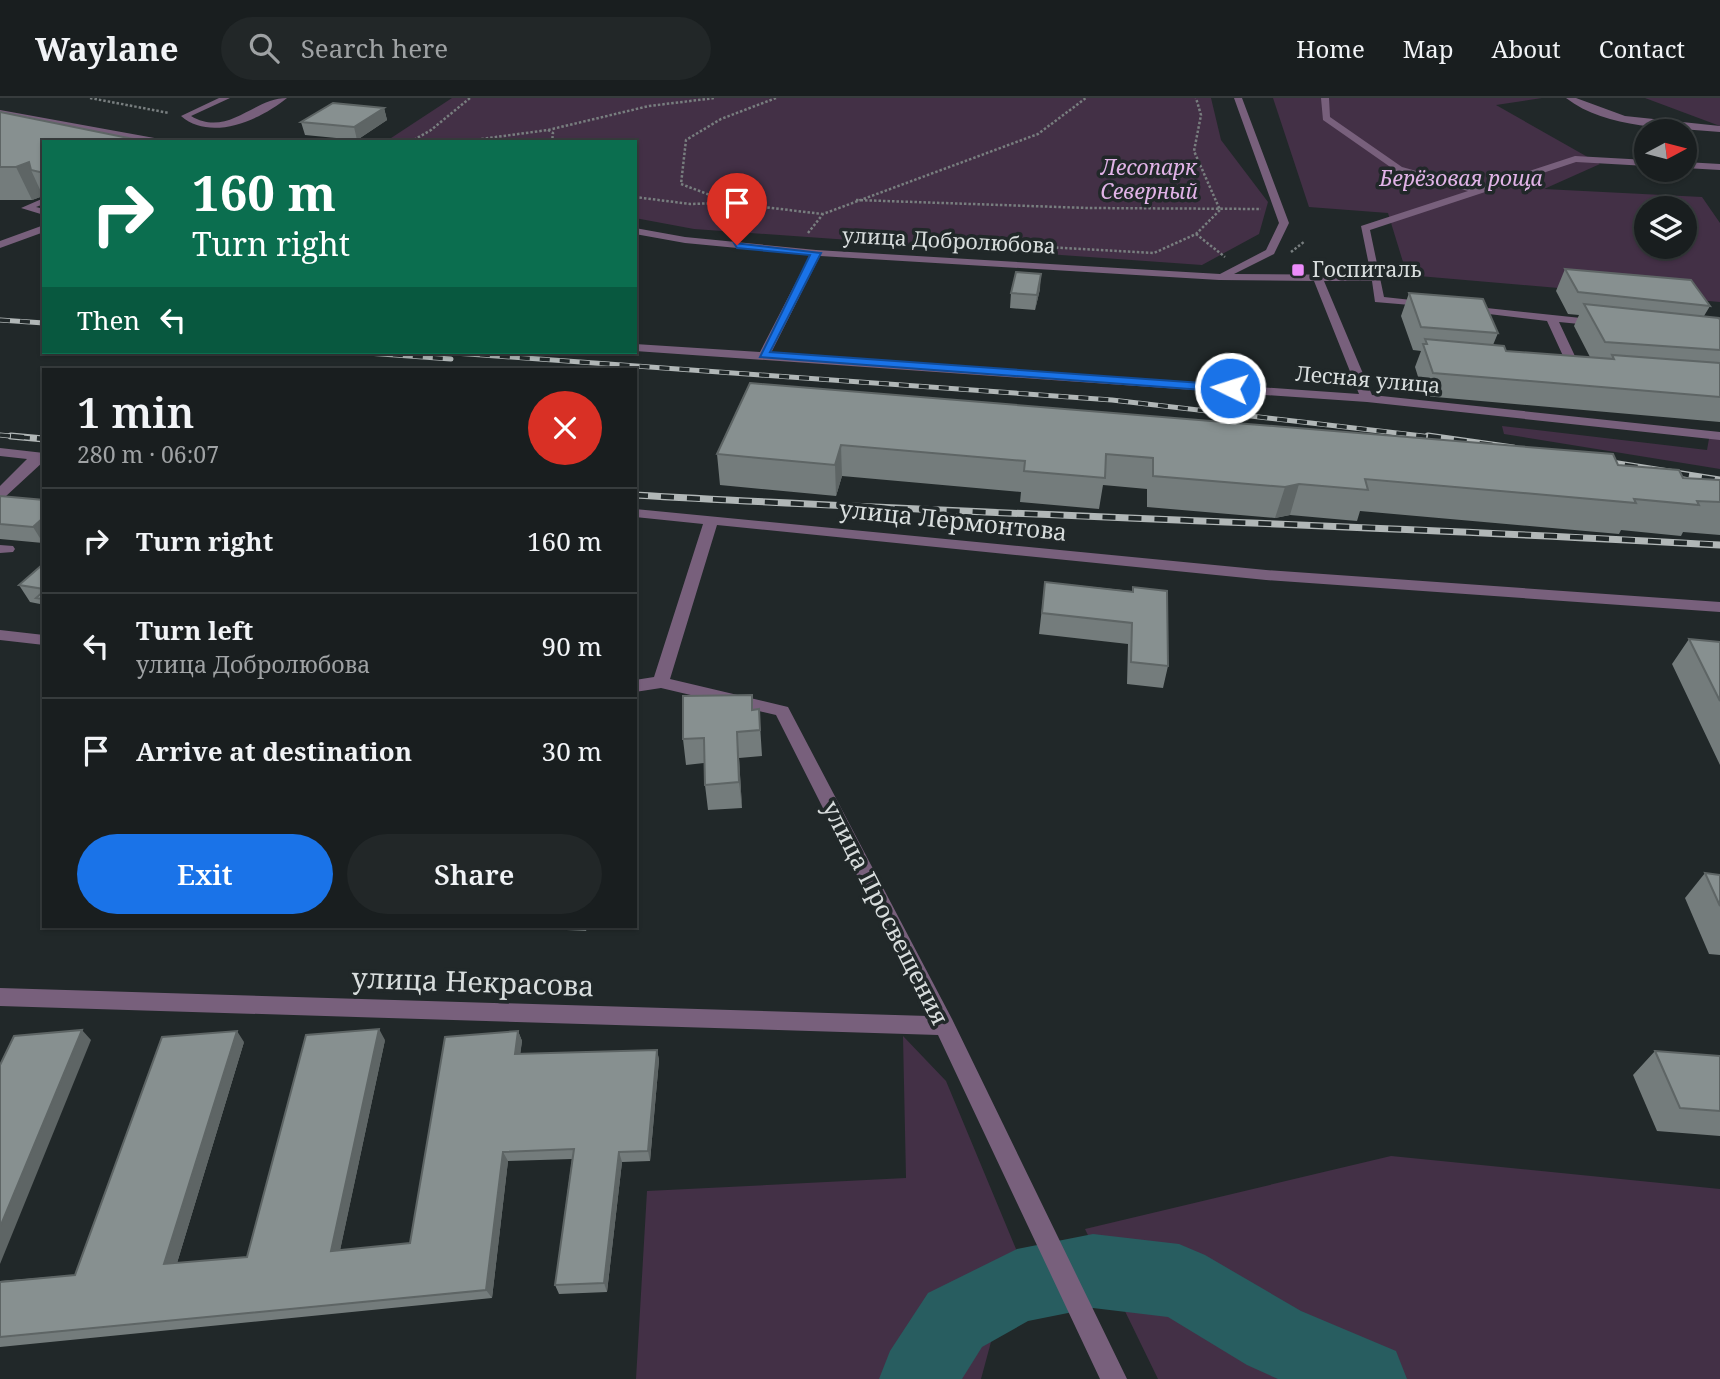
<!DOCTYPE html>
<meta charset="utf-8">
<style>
:root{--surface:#191e1f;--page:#222728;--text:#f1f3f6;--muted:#9fa2a4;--line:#373c3d;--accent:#1a73e8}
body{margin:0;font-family:"Noto Serif",serif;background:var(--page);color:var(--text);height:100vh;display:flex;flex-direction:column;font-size:26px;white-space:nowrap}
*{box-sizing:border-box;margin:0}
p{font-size:23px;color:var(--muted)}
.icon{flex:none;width:38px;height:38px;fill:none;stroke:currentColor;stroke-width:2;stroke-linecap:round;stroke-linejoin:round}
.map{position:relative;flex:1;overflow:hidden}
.sheet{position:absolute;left:42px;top:270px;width:595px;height:560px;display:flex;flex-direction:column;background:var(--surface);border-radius:0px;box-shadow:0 2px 5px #0004,0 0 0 2px var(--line)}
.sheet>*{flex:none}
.banner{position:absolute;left:42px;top:42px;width:595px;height:214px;border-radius:0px;box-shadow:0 2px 5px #0004,0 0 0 2px var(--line);background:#0b6e4f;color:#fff;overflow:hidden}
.needle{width:46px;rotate:83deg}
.fabs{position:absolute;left:1634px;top:21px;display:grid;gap:14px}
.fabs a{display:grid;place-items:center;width:63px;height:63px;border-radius:50%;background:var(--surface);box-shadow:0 2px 5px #0004,0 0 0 2px var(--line);font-size:35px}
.pin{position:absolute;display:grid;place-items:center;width:60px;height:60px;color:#fff;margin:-72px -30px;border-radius:50% 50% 50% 0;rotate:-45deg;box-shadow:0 0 7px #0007}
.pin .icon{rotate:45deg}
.me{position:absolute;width:77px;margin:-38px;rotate:274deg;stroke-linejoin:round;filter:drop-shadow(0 0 5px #0008)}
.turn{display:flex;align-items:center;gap:24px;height:147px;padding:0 35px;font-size:32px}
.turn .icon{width:91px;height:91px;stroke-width:2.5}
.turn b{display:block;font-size:49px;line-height:60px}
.then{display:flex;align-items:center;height:66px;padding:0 35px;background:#0003;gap:14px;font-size:26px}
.round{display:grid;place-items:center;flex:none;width:74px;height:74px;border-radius:37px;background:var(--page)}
.overview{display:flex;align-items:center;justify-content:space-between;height:119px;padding:0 35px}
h1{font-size:42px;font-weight:600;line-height:52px}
.button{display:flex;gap:14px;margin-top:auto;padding:14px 35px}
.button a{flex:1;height:80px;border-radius:42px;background:var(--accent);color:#fff;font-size:28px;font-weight:600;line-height:80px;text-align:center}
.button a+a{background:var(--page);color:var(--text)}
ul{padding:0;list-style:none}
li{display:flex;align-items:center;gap:21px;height:105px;padding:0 35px;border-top:2px solid var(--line)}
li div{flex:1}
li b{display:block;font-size:26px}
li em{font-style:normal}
header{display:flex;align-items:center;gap:42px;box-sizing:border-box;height:98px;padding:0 35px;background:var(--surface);border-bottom:2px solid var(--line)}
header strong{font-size:33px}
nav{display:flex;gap:38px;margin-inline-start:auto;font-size:24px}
.search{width:490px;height:63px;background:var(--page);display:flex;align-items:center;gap:18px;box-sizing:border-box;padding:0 24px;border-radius:38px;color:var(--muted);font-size:26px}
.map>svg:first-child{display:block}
.green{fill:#433046;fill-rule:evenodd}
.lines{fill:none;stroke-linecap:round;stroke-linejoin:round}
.river{fill:#285d60;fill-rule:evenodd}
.path{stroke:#787e7f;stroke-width:2.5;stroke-dasharray:2.5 2;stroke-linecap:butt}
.minor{fill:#78607c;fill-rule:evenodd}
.rail-far1-casing{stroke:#b1b7b7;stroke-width:5}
.rail-casing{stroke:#b1b7b7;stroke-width:7}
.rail-far1{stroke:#212829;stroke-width:3.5;stroke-dasharray:10;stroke-linecap:butt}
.rail{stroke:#212829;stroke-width:4.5;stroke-dasharray:13;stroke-linecap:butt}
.wall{fill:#747c7c}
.shaded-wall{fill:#5e6565}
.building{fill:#879090;stroke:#5e6565;stroke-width:2}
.route{fill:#1a73e8;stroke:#114b97;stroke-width:2}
.poi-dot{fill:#ec8cfa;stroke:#212829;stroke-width:2.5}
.labels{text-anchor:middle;stroke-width:7;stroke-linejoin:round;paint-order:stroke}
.far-park-label{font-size:21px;font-style:italic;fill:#e1b3e7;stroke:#212829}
.far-street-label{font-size:21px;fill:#d8dddd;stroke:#212829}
.far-poi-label{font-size:21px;fill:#d8dddd;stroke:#212829;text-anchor:start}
.street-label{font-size:24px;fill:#d8dddd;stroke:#212829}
.near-street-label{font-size:28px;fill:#d8dddd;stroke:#212829}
</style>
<header>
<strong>Waylane</strong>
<div class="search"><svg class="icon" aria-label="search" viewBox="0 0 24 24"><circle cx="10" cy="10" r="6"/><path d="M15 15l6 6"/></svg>Search here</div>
<nav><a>Home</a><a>Map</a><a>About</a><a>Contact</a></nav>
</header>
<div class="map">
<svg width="1720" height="1281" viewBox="0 0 1720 1281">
<rect width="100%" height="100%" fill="#212829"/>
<path class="green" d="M 452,0 L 1211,0 L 1221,42 L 1268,104 L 1259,136 L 1202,167 L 694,131 L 635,120 L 635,44 L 385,44 Z
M 1273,0 L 1542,0 L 1496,7 L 1600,66 L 1544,91 L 1702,99 L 1720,125 L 1720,204 L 1407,177 L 1388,115 L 1309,109 ZM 1647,110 L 1685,110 L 1685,149 L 1647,149 Z
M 1645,0 L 1720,0 L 1720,28 Z
M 1502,328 L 1707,352 L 1710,335 L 1720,335 L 1720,371 L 1504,336 Z
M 903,938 L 946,983 L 1016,1151 L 981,1281 L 636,1281 L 647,1093 L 906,1080 Z
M 1391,1058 L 1720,1091 L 1720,1281 L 1158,1281 L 1085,1131 Z"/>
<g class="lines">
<path class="river" d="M 1093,1136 L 1179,1146 L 1205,1157 L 1301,1213 L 1396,1253 L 1407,1281 L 1278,1281 L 1247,1267 L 1168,1219 L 1093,1210 L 1028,1223 L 982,1249 L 962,1281 L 879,1281 L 890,1253 L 928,1195 L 1017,1151 Z"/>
<path class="path" d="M 90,0 L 169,15
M 776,0 L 721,21 L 686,42 L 681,86 L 731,105 L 822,116
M 548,32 L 553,35 L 552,44
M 410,44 L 431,32 L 470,0
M 459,44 L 548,32 L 649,8 L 715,0
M 635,99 L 690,106 L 721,105
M 856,102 L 1088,110 L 1261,111
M 808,135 L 823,116 L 1038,36 L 1086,0
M 1196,136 L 1225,159
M 1011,147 L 1154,155 L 1196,136 L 1220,112 L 1194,53 L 1201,17 L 1196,0
M 1291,154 L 1305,143"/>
<path class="minor" d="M 219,0 L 230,0 L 191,18 C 228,40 253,0 287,0 C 260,22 211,44 181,18 Z
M 1234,0 L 1242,0 L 1289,125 L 1274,156 L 1234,176 L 1371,177 L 1361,128 L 1468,93 L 1396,73 L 1323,22 L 1321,0 L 1329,0 L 1330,19 L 1402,69 L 1478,90 L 1575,58 L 1647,62 L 1647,68 L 1576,64 L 1370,132 L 1384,199 L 1430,204 L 1434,205 L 1434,209 L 1375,204 L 1372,183 L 1324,183 L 1372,297 L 1720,334 L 1720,342 L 1367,304 L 635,253 L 635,246 L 760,254 L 810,157 L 685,145 L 635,136 L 635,130 L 685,139 L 816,152 L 1220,176 L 1266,152 L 1279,125 ZM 820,158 L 1219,182 L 1314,183 L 1359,296 L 771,255 Z
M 1566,0 L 1576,0 L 1625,18 L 1720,28 L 1720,34 C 1671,29 1607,32 1566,0 Z
M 0,12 L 160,41 L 164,44 L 145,44 L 0,16 Z
M 1685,64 L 1720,66 L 1720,72 L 1685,70 Z
M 44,100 L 44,106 L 36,109 L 44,111 L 44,117 L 21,110 Z
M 44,127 L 44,134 L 0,150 L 0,143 Z
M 1468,208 L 1600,222 L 1606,225 L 1600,228 L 1559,224 L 1581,271 L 1575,275 L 1569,271 L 1547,223 L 1464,213 L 1462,211 Z
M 0,350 L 44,355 L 44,363 L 5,399 L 0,400 L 0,388 L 27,361 L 0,358 Z
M 635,411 L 1266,472 L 1720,504 L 1720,514 L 1266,482 L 717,427 L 670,581 L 788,609 L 952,921 L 1127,1281 L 1100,1281 L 938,937 L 0,908 L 0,890 L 928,918 L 776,617 L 661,590 L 635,594 L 635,582 L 654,579 L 703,426 L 635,419 Z
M 0,447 L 13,448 L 15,451 L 13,454 L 0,455 Z
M 0,532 L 44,537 L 44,547 L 0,542 Z"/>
<defs>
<path id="rail-far1" d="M 0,222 L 44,225
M 353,254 L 451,261
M 440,254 L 1112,302 L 1440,340
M 0,337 L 30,340"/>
<path id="rail" d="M 11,338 L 44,341
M 1428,338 L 1513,350
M 1599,363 L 1720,382
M 635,397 C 997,418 1358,426 1720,447"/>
</defs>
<use href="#rail-far1" class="rail-far1-casing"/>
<use href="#rail" class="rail-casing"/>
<use href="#rail-far1" class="rail-far1"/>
<use href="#rail" class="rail"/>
</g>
<path class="wall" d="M 384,10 L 387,22 L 357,42 L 305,37 L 301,24 Z
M 0,14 L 44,44 L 44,100 L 43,98 L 32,102 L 0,102 Z
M 1565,171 L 1710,208 L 1704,218 L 1720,222 L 1720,324 L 1424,298 L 1415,269 L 1421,253 L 1413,252 L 1401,218 L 1409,195 L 1498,235 L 1493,247 L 1506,253 L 1590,259 L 1574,228 L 1579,217 L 1568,216 L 1556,193 Z
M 1040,191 L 1035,212 L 1010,210 L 1011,195 Z
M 750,285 L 1618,367 L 1683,380 L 1720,382 L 1720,437 L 1683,434 L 1681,438 L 1621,432 L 1619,436 L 1360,413 L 1357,423 L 1290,417 L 1275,420 L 1147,409 L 1147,391 L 1103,387 L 1099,411 L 1020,404 L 1021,394 L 842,378 L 836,398 L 720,387 L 717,356 Z
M 0,398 L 44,402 L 44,444 L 43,445 L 0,441 Z
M 44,467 L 44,512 L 40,506 L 30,504 L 19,487 Z
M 1045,484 L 1132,493 L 1133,489 L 1168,568 L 1163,590 L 1127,586 L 1128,546 L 1039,536 Z
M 1689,541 L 1720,544 L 1720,667 L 1672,566 Z
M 759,611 L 762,658 L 739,660 L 742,710 L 708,712 L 705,687 L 704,665 L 686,667 L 683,641 L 753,612 Z
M 1705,775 L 1720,777 L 1720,857 L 1709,856 L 1685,800 Z
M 546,828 L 588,828 L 586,833 L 547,831 Z
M 518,933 L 522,943 L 520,956 L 657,952 L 659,962 L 650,1063 L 622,1064 L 607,1194 L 559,1196 L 555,1187 L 572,1061 L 508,1063 L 492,1200 L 0,1249 L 0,1183 L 75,1177 L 244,944 L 177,1165 L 247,1159 L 385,942 L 340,1152 L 410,1145 Z
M 1655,953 L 1720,958 L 1720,1038 L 1657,1033 L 1633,977 Z"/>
<path class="shaded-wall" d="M 384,10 L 387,22 L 357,42 L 354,29 Z
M 29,64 L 31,72 L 43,98 L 32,102 L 16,69 Z
M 1041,176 L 1040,191 L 1035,212 L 1037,197 Z
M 841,347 L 842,378 L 836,398 L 835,367 Z
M 1299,386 L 1290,417 L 1275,420 L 1285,389 Z
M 44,419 L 44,444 L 43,445 L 33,429 Z
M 737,634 L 739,660 L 742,710 L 739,684 Z
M 379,931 L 385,942 L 338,1162 L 331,1153 Z
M 82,932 L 91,942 L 0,1166 L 0,1129 Z
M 237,933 L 244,944 L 174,1175 L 164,1166 Z
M 518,933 L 522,943 L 519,967 L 515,956 Z
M 657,952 L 659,962 L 650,1063 L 648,1053 Z
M 503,1054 L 508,1063 L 492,1200 L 486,1192 Z
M 619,1054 L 622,1064 L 607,1194 L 604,1185 Z"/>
<path class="building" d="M 333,5 L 384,10 L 354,29 L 301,24 Z
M 0,14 L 148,44 L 44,44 L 44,75 L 31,72 L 29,64 L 16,69 L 0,69 Z
M 1565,171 L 1691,182 L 1710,208 L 1578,194 Z
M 1016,174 L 1041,176 L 1037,197 L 1011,195 Z
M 1409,195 L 1483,201 L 1498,235 L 1421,229 Z
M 1584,206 L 1719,220 L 1720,222 L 1720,252 L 1605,244 Z
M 1425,241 L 1504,248 L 1506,253 L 1614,261 L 1612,257 L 1720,265 L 1720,299 L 1433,275 L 1423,246 L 1427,246 Z
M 750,285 L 1613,356 L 1618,367 L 1679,372 L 1683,380 L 1720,382 L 1720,404 L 1697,403 L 1699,407 L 1634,401 L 1636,405 L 1365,381 L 1368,392 L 1299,386 L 1285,389 L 1153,378 L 1153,360 L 1106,356 L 1105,380 L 1024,373 L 1025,363 L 841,347 L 835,367 L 717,356 Z
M 0,398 L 44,402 L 44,419 L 33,429 L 0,426 Z
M 42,467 L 44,467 L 44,491 L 19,487 Z
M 1045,484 L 1133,494 L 1133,489 L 1167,493 L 1168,568 L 1131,564 L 1132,525 L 1042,515 Z
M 44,493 L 44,501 L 36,500 Z
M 1689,541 L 1720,544 L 1720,603 Z
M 752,597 L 752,612 L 759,611 L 760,632 L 737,634 L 739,684 L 705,687 L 704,640 L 683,641 L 683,598 Z
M 1705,775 L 1720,777 L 1720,808 Z
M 379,931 L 331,1153 L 410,1145 L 445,939 L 518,933 L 515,956 L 657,952 L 648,1053 L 619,1054 L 604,1185 L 555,1187 L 574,1051 L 503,1054 L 486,1192 L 0,1239 L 0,1184 L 75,1177 L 162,939 L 237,933 L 164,1166 L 247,1159 L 306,937 Z
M 82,932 L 0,1129 L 0,967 L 14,938 Z
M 1655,953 L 1720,958 L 1720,1013 L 1680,1010 Z"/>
<path class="route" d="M 734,145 L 821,155 L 770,254 L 1230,287 L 1236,290 L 1230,294 L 760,259 L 810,157 L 737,150 Z"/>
<rect class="poi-dot" x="1291" y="165" width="14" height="14" rx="3.5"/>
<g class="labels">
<g class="far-park-label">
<text x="1149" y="77">Лесопарк<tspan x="1149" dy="24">Северный</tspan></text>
<text x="1461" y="88">Берёзовая роща</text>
</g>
<g class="far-street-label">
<text transform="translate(949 143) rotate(3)" y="7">улица Добролюбова</text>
<text transform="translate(1368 282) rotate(5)" y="7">Лесная улица</text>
</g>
<g class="far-poi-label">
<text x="1312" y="179">Госпиталь</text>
</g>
<g class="street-label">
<text transform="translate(953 423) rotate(6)" y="8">улица Лермонтова</text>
<text transform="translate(885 815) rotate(63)" y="8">улица Просвещения</text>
</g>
<g class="near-street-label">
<text transform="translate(473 884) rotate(2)" y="10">улица Некрасова</text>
</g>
</g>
</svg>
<div class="fabs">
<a><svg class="needle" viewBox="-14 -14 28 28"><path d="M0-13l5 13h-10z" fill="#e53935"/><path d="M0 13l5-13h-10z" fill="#9fa2a4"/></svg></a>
<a><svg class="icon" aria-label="layers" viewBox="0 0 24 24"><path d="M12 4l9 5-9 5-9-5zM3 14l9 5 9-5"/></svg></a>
</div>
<div class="pin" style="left:737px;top:147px;background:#d93025"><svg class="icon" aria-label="arrive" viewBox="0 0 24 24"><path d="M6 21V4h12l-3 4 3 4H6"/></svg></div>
<svg class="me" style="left:1230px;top:290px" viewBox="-20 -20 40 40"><circle r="17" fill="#1a73e8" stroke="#fff" stroke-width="3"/><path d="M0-11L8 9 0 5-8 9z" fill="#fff"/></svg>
<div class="banner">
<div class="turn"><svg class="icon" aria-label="right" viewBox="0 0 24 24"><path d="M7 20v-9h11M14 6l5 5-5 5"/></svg><div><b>160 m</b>Turn right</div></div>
<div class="then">Then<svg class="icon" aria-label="left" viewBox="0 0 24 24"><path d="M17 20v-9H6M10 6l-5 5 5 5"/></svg></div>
</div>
<section class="sheet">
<div class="overview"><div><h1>1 min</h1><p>280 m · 06:07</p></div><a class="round" style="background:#d93025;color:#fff"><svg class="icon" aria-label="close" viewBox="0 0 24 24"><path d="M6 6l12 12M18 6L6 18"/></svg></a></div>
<ul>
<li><svg class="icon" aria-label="right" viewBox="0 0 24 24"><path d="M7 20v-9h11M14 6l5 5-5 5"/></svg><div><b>Turn right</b></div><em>160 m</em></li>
<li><svg class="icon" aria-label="left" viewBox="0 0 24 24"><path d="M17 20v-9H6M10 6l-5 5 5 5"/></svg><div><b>Turn left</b><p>улица Добролюбова</p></div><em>90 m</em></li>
<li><svg class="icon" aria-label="arrive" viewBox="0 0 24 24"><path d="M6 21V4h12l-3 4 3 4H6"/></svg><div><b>Arrive at destination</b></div><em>30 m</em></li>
</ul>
<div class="button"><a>Exit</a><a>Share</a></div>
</section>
</div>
